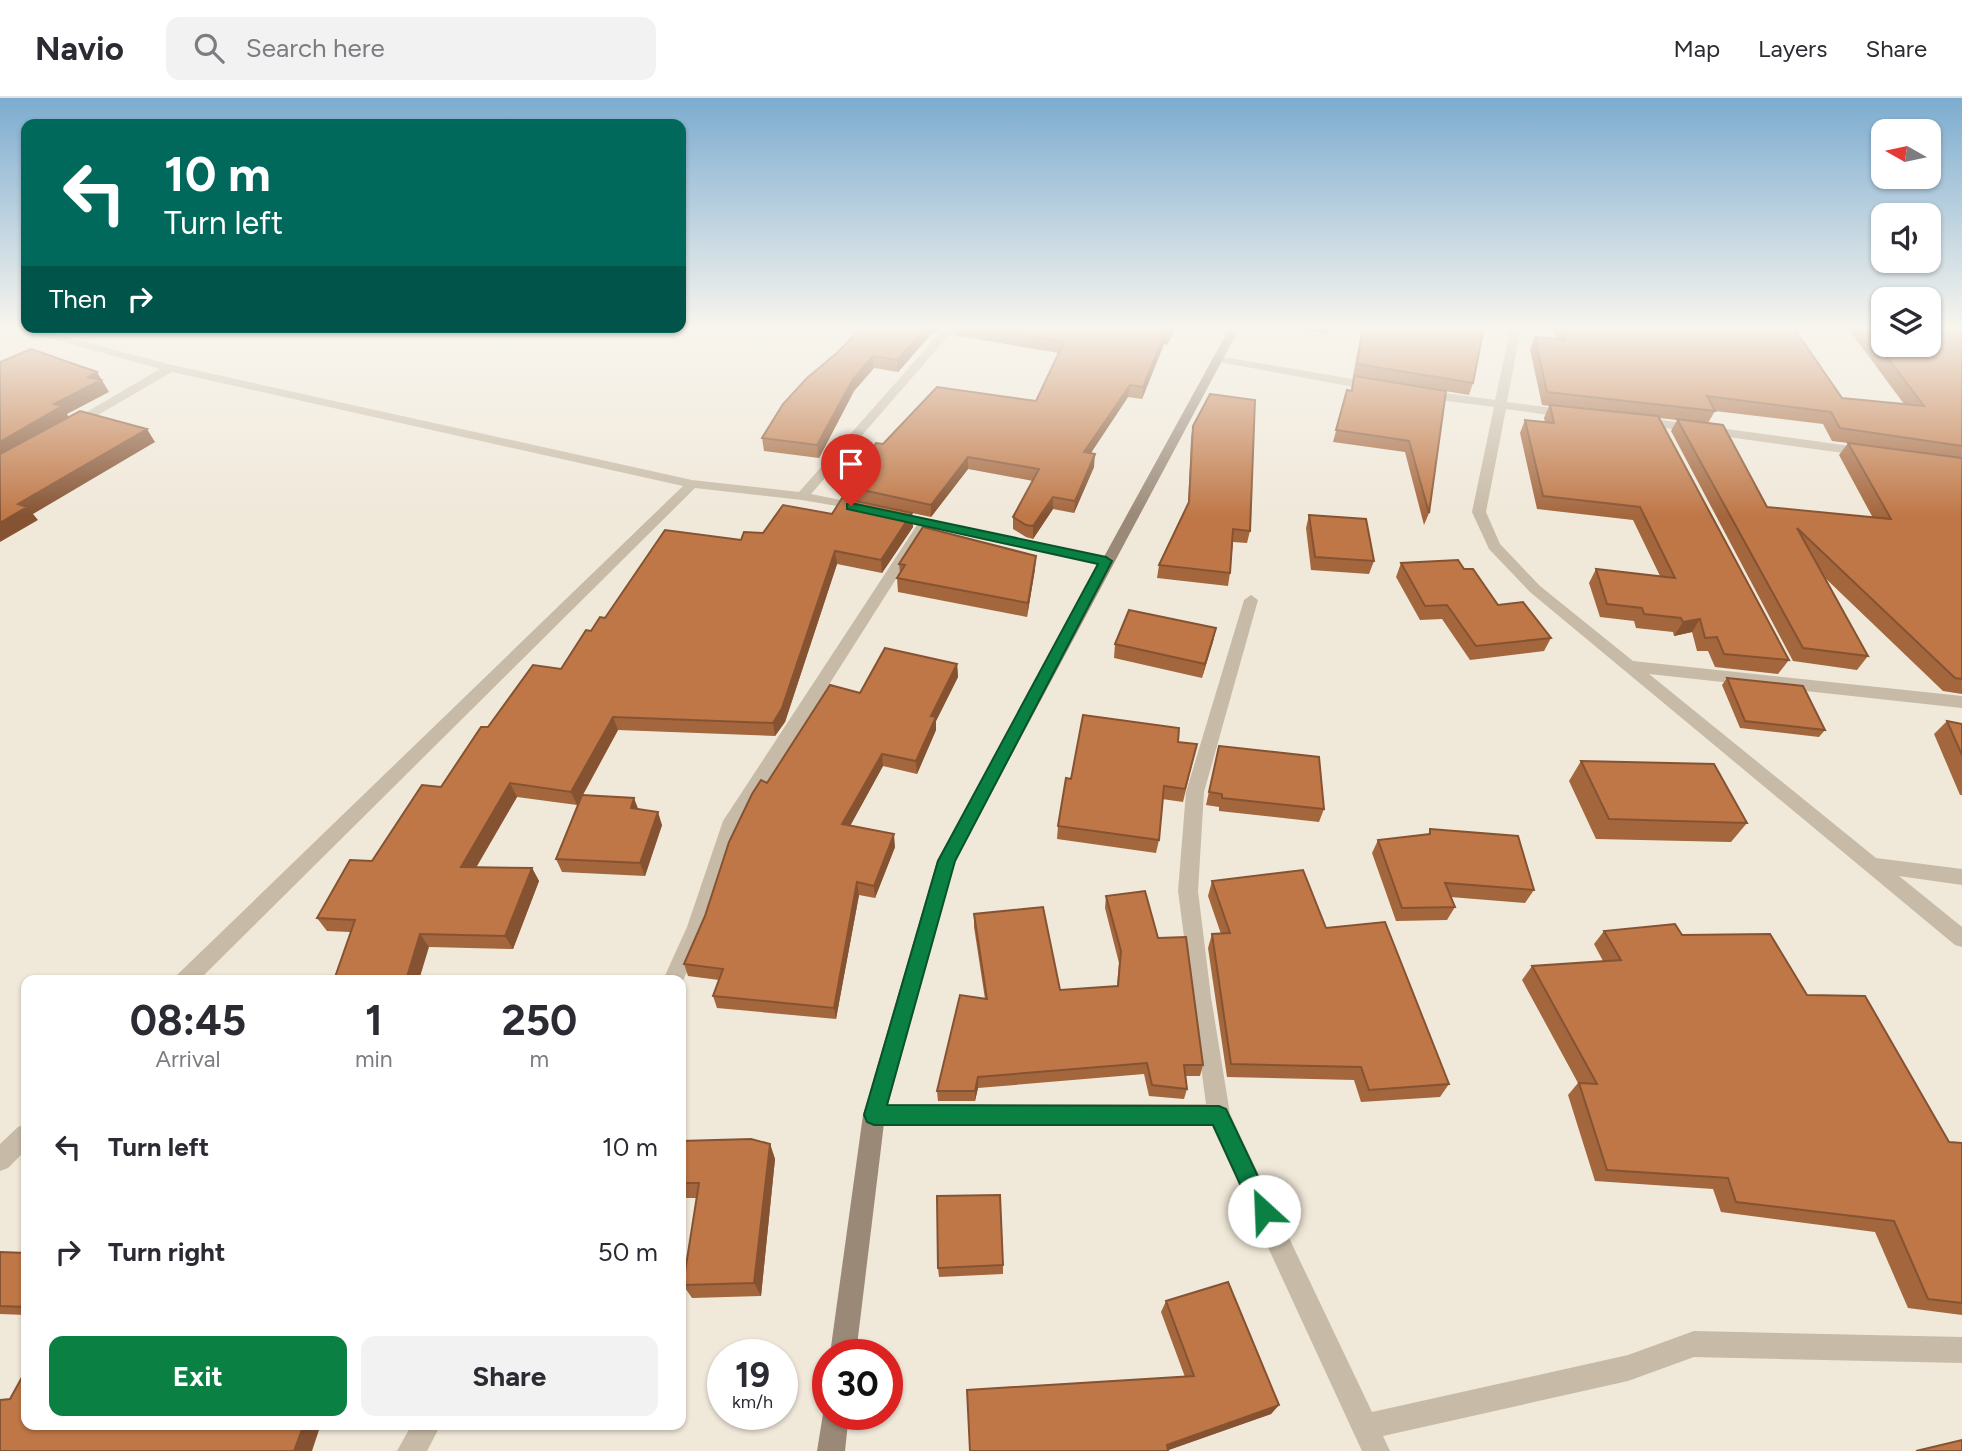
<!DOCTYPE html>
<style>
:root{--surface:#fff;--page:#f2f2f3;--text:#2b2b33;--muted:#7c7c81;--line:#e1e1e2;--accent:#0b8043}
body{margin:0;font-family:Figtree,sans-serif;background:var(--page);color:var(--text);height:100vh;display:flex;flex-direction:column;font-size:26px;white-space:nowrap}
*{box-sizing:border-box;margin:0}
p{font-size:23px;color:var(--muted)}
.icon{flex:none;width:38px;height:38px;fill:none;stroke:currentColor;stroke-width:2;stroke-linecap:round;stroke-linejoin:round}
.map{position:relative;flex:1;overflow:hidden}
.panel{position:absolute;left:21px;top:877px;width:665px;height:455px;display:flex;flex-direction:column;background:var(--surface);border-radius:14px;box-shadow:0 2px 5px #0004}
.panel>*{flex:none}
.banner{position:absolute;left:21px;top:21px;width:665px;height:214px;border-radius:14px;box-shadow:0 2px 5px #0004;background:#00695c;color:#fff;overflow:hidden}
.needle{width:46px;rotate:279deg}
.buttons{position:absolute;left:1871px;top:21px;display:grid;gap:14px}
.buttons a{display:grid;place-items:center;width:70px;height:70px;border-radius:14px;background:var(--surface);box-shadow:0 2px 5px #0004;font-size:35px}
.speed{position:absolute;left:707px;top:1241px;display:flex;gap:14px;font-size:35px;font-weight:700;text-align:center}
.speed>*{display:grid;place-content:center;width:91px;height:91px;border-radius:50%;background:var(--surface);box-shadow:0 2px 5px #0004;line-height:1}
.speed small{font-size:18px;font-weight:400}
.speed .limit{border:10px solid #d22;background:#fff;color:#111}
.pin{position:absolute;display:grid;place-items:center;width:60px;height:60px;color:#fff;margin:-72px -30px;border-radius:50% 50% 50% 0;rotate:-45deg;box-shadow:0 0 7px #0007}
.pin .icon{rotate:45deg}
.me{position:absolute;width:77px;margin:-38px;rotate:335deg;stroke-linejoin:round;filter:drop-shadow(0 0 5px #0008)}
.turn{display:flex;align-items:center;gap:24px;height:147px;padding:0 28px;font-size:32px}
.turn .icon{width:91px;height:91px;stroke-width:2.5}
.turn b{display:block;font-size:49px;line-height:60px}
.then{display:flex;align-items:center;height:66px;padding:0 28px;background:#0003;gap:14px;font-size:26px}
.eta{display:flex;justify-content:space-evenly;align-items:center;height:119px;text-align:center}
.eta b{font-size:42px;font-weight:700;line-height:49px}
.button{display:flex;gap:14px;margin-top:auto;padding:14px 28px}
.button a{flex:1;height:80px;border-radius:14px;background:var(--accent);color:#fff;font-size:28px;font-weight:700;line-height:80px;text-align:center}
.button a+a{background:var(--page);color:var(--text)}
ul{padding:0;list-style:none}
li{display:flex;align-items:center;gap:21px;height:105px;padding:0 28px}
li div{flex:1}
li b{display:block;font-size:26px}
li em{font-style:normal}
header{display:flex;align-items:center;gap:42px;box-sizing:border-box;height:98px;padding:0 35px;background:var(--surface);border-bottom:2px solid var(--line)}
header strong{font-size:33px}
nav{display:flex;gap:38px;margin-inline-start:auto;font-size:24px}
.search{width:490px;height:63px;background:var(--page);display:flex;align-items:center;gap:18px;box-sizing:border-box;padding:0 24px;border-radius:14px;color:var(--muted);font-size:26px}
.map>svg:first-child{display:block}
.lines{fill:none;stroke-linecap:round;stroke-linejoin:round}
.street{fill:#c7baa6;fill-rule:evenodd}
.secondary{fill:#9a8977;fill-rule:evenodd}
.wall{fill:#a4663d;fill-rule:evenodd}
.shaded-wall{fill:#865332}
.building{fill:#bf7747;stroke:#865332;stroke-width:2}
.route{fill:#0b8043;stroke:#07532c;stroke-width:2}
</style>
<header>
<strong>Navio</strong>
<div class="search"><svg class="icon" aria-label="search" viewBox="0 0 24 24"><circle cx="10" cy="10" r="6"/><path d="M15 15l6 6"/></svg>Search here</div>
<nav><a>Map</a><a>Layers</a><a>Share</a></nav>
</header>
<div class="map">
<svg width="1962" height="1353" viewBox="0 0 1962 1353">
<rect width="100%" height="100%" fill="#f0e8d9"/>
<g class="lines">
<path class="street" d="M 11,229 L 30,229 L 172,267 L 692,382 L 799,394 L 945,229 L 956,229 L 811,396 L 866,407 L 866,413 L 802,402 L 695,390 L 199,882 L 175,882 L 178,876 L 683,388 L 172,274 L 72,332 L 66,328 L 68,325 L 160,271 Z
M 1511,229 L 1521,229 L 1507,304 L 1570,312 L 1576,316 L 1570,320 L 1506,311 L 1486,414 L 1500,446 L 1540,488 L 1633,563 L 1962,598 L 1962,610 L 1649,576 L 1876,760 L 1962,771 L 1962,787 L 1899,778 L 1962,829 L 1962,849 L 1955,847 L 1530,494 L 1489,451 L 1472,414 L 1494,309 L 1424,300 L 1418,296 L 1424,292 L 1495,302 Z
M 1217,258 L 1376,285 L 1382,289 L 1376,293 L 1213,263 L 1211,261 Z
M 1639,319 L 1865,350 L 1871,354 L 1865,358 L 1635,326 L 1633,323 Z
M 891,413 L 1106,459 L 1113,463 L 1106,467 L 929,429 L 738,730 L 707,829 L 681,887 L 681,882 L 663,882 L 687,829 L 723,723 L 917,427 L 886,420 L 886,414 Z
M 1251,497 L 1258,502 L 1204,694 L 1198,793 L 1211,899 L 1230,1016 L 1372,1314 L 1628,1257 L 1694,1233 L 1962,1239 L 1962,1265 L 1694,1259 L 1628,1283 L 1383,1338 L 1390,1353 L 1362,1353 L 1212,1028 L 874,1028 L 866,1025 L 863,1017 L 866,1009 L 874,1006 L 1206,1006 L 1178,793 L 1186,694 L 1244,502 Z
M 26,1026 L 26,1052 L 8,1070 L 0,1073 L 0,1046 L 18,1029 Z
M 412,1326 L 441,1326 L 427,1353 L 397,1353 Z"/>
<path class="secondary" d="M 1230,229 L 1240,229 L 955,763 L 885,1017 L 856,1256 L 830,1256 L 863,1017 L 937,763 Z
M 828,1306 L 828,1316 L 849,1316 L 845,1353 L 817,1353 L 823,1316 Z"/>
</g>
<path class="wall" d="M 862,229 L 943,229 L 937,234 L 933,234 L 898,274 L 874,270 L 854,293 L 819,360 L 764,353 L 762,340 L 838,254 Z
M 952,229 L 1176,229 L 1167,247 L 1164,246 L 1142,301 L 1128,299 L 1090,356 L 1094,369 L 1074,415 L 1053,411 L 1033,441 L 1026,439 L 1013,431 L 1013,419 L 1033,383 L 968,371 L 931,419 L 850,402 L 849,389 L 883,346 L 1036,303 L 1059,255 L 953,237 Z
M 1284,229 L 1330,229 L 1328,236 Z
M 1362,229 L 1464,229 L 1463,232 L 1473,285 L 1469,297 L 1353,278 Z
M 1551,229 L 1793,229 L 1842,300 L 1904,306 L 1847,229 L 1962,229 L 1962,596 L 1943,593 L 1822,477 L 1868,558 L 1857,572 L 1793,563 L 1671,333 L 1677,322 L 1659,320 L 1789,562 L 1778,576 L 1715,569 L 1708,553 L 1697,553 L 1692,534 L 1674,538 L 1673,534 L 1636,530 L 1634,523 L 1600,519 L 1589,485 L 1596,471 L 1660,478 L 1633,422 L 1537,411 L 1520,335 L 1525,322 L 1545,324 L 1544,320 L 1549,308 L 1542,307 L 1530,251 L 1535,239 L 1555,241 ZM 1715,313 L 1823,326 L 1832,343 L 1848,345 L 1839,357 L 1873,420 L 1767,409 L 1708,325 Z
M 1354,278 L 1446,293 L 1429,415 L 1424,427 L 1405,354 L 1333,344 L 1347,292 L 1351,292 Z
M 1193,328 L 1250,433 L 1247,445 L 1233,444 L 1230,475 L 1228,488 L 1157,480 L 1159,467 L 1188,408 L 1191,340 Z
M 912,415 L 913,429 L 882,475 L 837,466 L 785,624 L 775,638 L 618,632 L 583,697 L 638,711 L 662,727 L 645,778 L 562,774 L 556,761 L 580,702 L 577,707 L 517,699 L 476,769 L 532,770 L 539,783 L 513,851 L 429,849 L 350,834 L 327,833 L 317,820 L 441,689 L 488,629 L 561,571 L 591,533 L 605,520 L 741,442 L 832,416 Z
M 1309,417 L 1374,463 L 1369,476 L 1311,472 L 1306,430 Z
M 1401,465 L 1464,471 L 1498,507 L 1551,540 L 1544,553 L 1470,562 L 1442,521 L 1420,522 L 1396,479 Z
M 899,466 L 1035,471 L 1027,519 L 898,494 L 897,480 L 900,475 Z
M 1216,530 L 1202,580 L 1114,560 L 1115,546 Z
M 957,566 L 958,579 L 936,623 L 936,632 L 917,676 L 883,668 L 850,728 L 895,749 L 875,800 L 859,797 L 836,921 L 717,910 L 713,898 L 719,882 L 688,878 L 684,866 L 767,685 L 860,595 Z
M 1727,580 L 1825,632 L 1819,639 L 1740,630 L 1722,587 Z
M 1947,623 L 1962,626 L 1962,697 L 1960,697 L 1934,636 Z
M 1178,644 L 1197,646 L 1183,704 L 1162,701 L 1159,742 L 1156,755 L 1057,741 L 1058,728 L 1071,681 Z
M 1219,648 L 1324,711 L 1319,724 L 1219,713 L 1219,709 L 1206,707 Z
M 1581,663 L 1747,725 L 1731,744 L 1596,741 L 1569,683 Z
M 1430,731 L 1534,792 L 1525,805 L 1450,799 L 1455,809 L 1447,822 L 1396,823 L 1372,755 L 1378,742 L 1428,737 Z
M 1212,783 L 1326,830 L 1449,986 L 1440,999 L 1361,1004 L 1354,982 L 1227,979 L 1208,850 L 1212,836 L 1221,836 L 1208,798 Z
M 1106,798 L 1158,840 L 1203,967 L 1200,978 L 1186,978 L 1187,991 L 1184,1001 L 1149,998 L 1144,976 L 978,990 L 975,1003 L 938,1003 L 937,993 L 985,901 L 974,829 L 974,816 L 1060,892 L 1117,888 L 1119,865 L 1105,810 Z
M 1604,833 L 1682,837 L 1807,897 L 1949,1044 L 1962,1045 L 1962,1217 L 1908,1210 L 1875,1134 L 1721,1114 L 1713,1091 L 1595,1083 L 1568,997 L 1578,985 L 1522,882 L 1532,868 L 1603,863 L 1594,846 Z
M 681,1043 L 770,1046 L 775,1061 L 761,1198 L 692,1200 L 683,1187 L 697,1100 L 681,1100 Z
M 0,1154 L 26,1155 L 26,1217 L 0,1216 Z
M 1003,1167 L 1003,1176 L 939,1179 L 938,1170 Z
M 1166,1203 L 1279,1307 L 1271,1316 L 1168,1352 L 1185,1279 L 1161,1214 Z"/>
<path class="shaded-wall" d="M 927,229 L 933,229 L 933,234 L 898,274 L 897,262 Z
M 937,229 L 943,229 L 937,234 Z
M 1172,229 L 1176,229 L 1167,247 L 1169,235 Z
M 1165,235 L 1164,246 L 1142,301 L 1143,289 Z
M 873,258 L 874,270 L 854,293 L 819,360 L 817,347 L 853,281 Z
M 97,274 L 109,294 L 67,316 L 70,321 L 0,362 L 0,344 L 54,306 L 88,279 Z
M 1130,287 L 1128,299 L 1083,367 L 1084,354 Z
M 147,331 L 155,344 L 33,416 L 38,422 L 0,444 L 0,425 L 18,406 Z
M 1095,356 L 1094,369 L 1074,415 L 1075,403 Z
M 968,359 L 968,371 L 931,419 L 931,407 Z
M 1053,399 L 1053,411 L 1033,441 L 1033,428 Z
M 912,415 L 913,429 L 882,475 L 881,462 Z
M 835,453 L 837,466 L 785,624 L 775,638 L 773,625 Z
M 1036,458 L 1035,471 L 1027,519 L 1028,505 Z
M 1700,521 L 1692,534 L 1674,538 L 1683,524 Z
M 1216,530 L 1213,544 L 1202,580 L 1205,566 Z
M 957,566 L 958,579 L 936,623 L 936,632 L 917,676 L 916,663 L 931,618 Z
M 613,619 L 618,632 L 577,707 L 571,694 Z
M 882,656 L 883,668 L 844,739 L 842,726 Z
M 510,685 L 517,699 L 469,782 L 461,769 Z
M 634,700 L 639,713 L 631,710 Z
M 658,714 L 662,727 L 645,778 L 640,765 Z
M 894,736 L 895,749 L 875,800 L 874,788 Z
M 532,770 L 539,783 L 513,851 L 505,838 Z
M 857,784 L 859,797 L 836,921 L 834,910 Z
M 420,836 L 429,849 L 419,882 L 406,882 Z
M 978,979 L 978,990 L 975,1003 L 975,993 Z
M 770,1046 L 775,1061 L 761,1198 L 754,1185 Z
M 1279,1307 L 1271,1316 L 1166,1353 L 1167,1347 Z
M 304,1326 L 321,1326 L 312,1353 L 294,1353 Z"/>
<path class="building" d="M 862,229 L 927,229 L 897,262 L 873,258 L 853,281 L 817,347 L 762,340 L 783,306 L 807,280 L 838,254 Z
M 971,229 L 1172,229 L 1169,235 L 1165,235 L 1143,289 L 1130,287 L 1084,354 L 1095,356 L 1075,403 L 1053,399 L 1033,428 L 1026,427 L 1013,419 L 1039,371 L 968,359 L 931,407 L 849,389 L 876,345 L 883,346 L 937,289 L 1036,303 L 1064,244 Z
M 1363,229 L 1464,229 L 1463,232 L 1483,234 L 1473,285 L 1357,266 Z
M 1560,229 L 1793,229 L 1842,300 L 1924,308 L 1864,229 L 1883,229 L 1883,247 L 1928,247 L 1928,229 L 1948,229 L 1962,231 L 1962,348 L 1840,330 L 1831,314 L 1707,298 L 1715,313 L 1547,294 L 1535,239 L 1565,242 Z
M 31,251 L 97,274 L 88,279 L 101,282 L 54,306 L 62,308 L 0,344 L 0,264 Z
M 1354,278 L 1446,293 L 1429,415 L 1409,343 L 1336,332 L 1347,292 L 1352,293 Z
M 1210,296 L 1255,302 L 1250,433 L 1233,431 L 1230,475 L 1159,467 L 1189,404 L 1193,328 Z
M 1550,307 L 1658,318 L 1789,562 L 1724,556 L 1717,539 L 1705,540 L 1700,521 L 1683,524 L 1681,520 L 1644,516 L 1642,510 L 1607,506 L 1596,471 L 1675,480 L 1640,409 L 1543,398 L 1525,322 L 1554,325 Z
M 80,313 L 147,331 L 18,406 L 27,409 L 0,425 L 0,356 Z
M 1677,321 L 1723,327 L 1767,409 L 1891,421 L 1848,345 L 1962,360 L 1962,581 L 1955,580 L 1797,430 L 1868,558 L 1803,550 Z
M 842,400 L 912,415 L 881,462 L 835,453 L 782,610 L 773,625 L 613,619 L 571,694 L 510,685 L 461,769 L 532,770 L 505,838 L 420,836 L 406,882 L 334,882 L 355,822 L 317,820 L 350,762 L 372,763 L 422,687 L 441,689 L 481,629 L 488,629 L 533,567 L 561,571 L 586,532 L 591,533 L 600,519 L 605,520 L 665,432 L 741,442 L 744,434 L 763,435 L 783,407 L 832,416 Z
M 1309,417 L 1366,421 L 1374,463 L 1315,459 Z
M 923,429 L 1036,458 L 1028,505 L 897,480 L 905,467 L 899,466 Z
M 1458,462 L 1464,471 L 1473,471 L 1498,507 L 1523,504 L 1551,540 L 1476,548 L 1447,507 L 1425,508 L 1401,465 Z
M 1129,512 L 1216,530 L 1205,566 L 1115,546 Z
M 885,550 L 957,566 L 931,618 L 936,619 L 916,663 L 882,656 L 842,726 L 894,736 L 874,788 L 857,784 L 834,910 L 713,898 L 723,871 L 684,866 L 705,818 L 729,744 L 752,696 L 761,682 L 767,685 L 830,587 L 860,595 Z
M 1727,580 L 1803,588 L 1825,632 L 1745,623 Z
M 1083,617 L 1179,630 L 1178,644 L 1197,646 L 1185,691 L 1164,688 L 1159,742 L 1058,728 L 1066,680 L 1071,681 Z
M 1947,623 L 1962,626 L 1962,657 Z
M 1219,648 L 1319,659 L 1324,711 L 1222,700 L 1222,696 L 1209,694 Z
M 1581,663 L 1714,666 L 1747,725 L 1609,721 Z
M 582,697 L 634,700 L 631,710 L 658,714 L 640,765 L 556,761 Z
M 1430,731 L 1518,738 L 1534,792 L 1445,785 L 1455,809 L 1402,810 L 1378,742 L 1430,736 Z
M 1303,772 L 1326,830 L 1385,824 L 1449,986 L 1369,992 L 1361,969 L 1231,966 L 1212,836 L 1230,835 L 1212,783 Z
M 1145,793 L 1158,840 L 1186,839 L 1203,967 L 1184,967 L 1187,991 L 1152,987 L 1147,965 L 978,979 L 975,993 L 937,993 L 960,897 L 987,901 L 974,816 L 1043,809 L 1060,892 L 1118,888 L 1121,853 L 1106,798 Z
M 1675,826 L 1682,837 L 1770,836 L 1807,897 L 1865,898 L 1949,1044 L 1962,1045 L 1962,1205 L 1928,1201 L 1894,1123 L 1736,1104 L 1728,1080 L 1607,1072 L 1579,985 L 1597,986 L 1532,868 L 1621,862 L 1604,833 Z
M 751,1041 L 770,1046 L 754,1185 L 683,1187 L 699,1085 L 681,1085 L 681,1043 Z
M 1000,1097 L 1003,1167 L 938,1170 L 937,1098 Z
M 0,1154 L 26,1155 L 26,1209 L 0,1208 Z
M 1228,1184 L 1279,1307 L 1167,1347 L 1168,1353 L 970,1353 L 967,1292 L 1194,1278 L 1166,1203 Z
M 26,1272 L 26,1326 L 304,1326 L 294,1353 L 0,1353 L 0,1302 L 10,1301 Z
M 1962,1342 L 1962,1353 L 1916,1353 Z"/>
<linearGradient id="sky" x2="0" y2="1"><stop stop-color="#7cacd0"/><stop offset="0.55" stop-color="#f8f5ee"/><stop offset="1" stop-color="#f8f5ee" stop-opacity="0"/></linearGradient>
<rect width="1962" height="418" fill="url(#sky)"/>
<path class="route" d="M 851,405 L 1106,459 L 1112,463 L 955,763 L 887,1007 L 1219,1008 L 1226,1011 L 1271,1106 L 1275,1113 L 1271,1121 L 1264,1124 L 1256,1121 L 1213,1027 L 874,1027 L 867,1024 L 864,1017 L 938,763 L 1098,466 L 847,411 L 847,406 Z"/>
</svg>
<div class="buttons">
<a><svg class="needle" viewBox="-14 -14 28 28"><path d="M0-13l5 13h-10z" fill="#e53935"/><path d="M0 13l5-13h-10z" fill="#7c7c81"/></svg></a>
<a><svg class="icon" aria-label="sound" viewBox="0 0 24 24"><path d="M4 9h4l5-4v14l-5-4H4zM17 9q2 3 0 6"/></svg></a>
<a><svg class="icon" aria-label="layers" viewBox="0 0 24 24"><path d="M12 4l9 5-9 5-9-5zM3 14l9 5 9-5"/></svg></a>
</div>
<div class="speed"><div>19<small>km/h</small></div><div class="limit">30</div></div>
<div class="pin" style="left:851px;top:408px;background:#d93025"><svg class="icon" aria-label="arrive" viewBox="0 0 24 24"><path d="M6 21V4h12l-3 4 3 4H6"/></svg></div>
<svg class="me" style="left:1264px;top:1113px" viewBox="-20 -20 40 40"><circle r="19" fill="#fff"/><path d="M0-13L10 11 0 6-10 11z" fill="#0b8043"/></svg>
<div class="banner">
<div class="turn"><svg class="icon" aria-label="left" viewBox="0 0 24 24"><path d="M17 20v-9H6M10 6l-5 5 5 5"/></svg><div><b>10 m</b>Turn left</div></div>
<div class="then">Then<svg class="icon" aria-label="right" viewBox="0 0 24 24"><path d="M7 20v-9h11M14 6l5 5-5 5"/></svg></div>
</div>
<section class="panel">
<div class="eta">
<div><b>08:45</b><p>Arrival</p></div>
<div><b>1</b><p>min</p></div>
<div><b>250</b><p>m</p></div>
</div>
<ul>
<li><svg class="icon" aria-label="left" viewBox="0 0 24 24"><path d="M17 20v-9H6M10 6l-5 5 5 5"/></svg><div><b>Turn left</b></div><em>10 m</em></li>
<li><svg class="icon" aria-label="right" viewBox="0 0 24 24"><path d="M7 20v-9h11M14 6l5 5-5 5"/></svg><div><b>Turn right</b></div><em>50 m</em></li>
</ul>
<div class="button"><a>Exit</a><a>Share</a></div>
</section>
</div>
